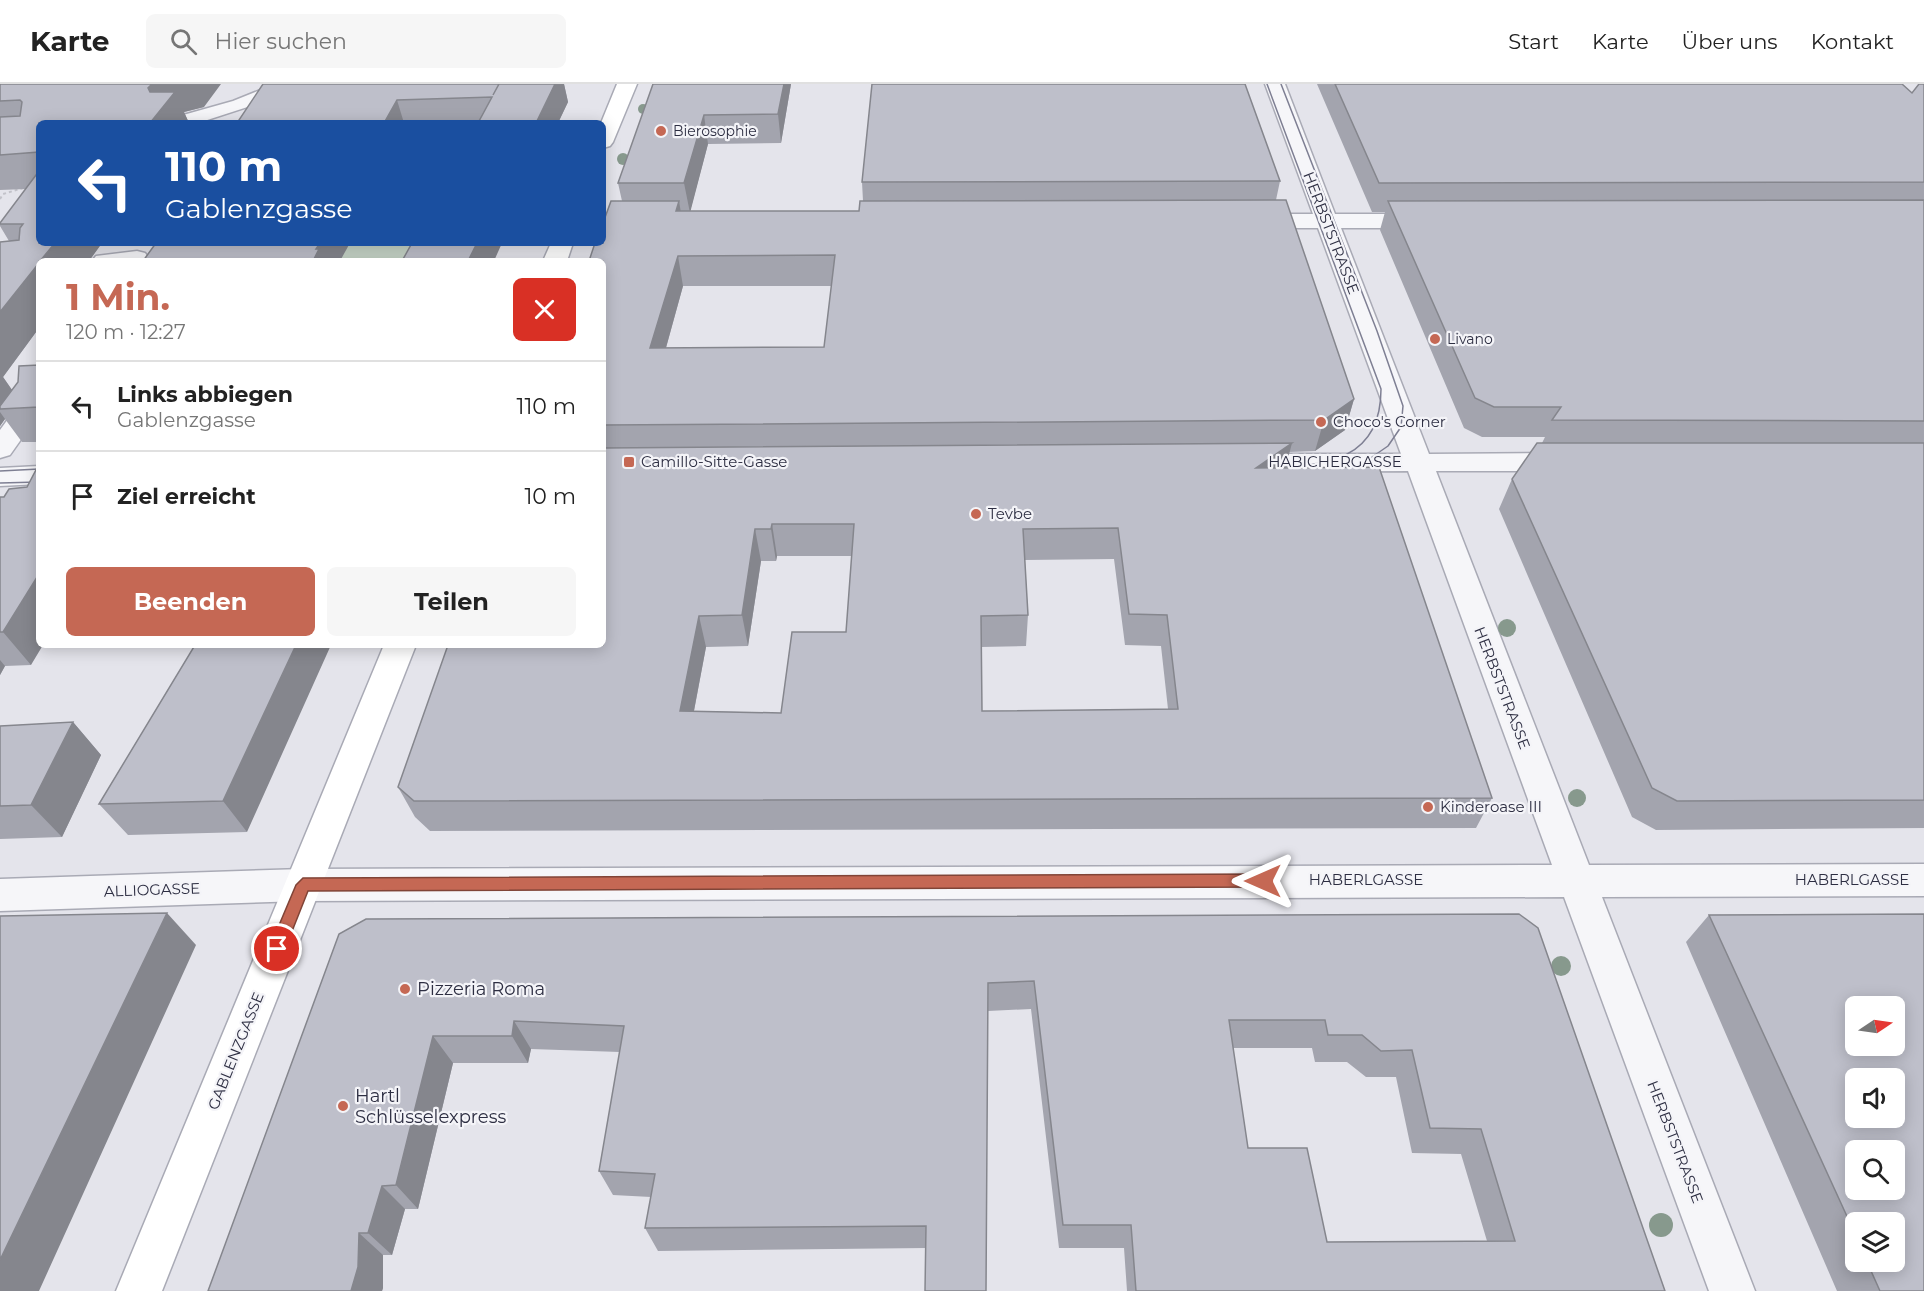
<!DOCTYPE html>
<html lang="de">
<meta charset="utf-8">
<style>
:root{--surface:#fff;--page:#f6f6f6;--text:#222;--muted:#767676;--line:#e0e0e0;--accent:#c56854}
body{margin:0;font-family:Montserrat,sans-serif;background:var(--page);color:var(--text);height:100vh;display:flex;flex-direction:column;font-size:22px;white-space:nowrap}
*{box-sizing:border-box;margin:0}
p{font-size:20px;color:var(--muted)}
.icon{flex:none;width:33px;height:33px;fill:none;stroke:currentColor;stroke-width:2;stroke-linecap:round;stroke-linejoin:round}
.map{position:relative;flex:1;overflow:hidden}
.panel{position:absolute;left:36px;top:174px;width:570px;height:390px;display:flex;flex-direction:column;background:var(--surface);border-radius:9px;box-shadow:0 3px 15px #0003}
.panel>*{flex:none}
.banner{position:absolute;left:36px;top:36px;width:570px;height:126px;border-radius:9px;box-shadow:0 3px 15px #0003;background:#1a4fa0;color:#fff;overflow:hidden}
.needle{width:39px;rotate:77deg}
.controls{position:absolute;left:1845px;top:912px;display:grid;gap:12px}
.controls a{display:grid;place-items:center;width:60px;height:60px;border-radius:9px;background:var(--surface);box-shadow:0 3px 15px #0003;font-size:30px}
.pin{position:absolute;display:grid;place-items:center;width:51px;height:51px;color:#fff;margin:-26px;border:3px solid #fff;border-radius:50%;box-shadow:0 2px 6px #0007}
.me{position:absolute;width:66px;margin:-33px;rotate:270deg;stroke-linejoin:round;filter:drop-shadow(0 0 4px #0008)}
.turn{display:flex;align-items:center;gap:21px;height:126px;padding:0 30px;font-size:27px}
.turn .icon{width:78px;height:78px;stroke-width:2.5}
.turn b{display:block;font-size:42px;line-height:51px}
.round{display:grid;place-items:center;flex:none;width:63px;height:63px;border-radius:9px;background:var(--page)}
.overview{display:flex;align-items:center;justify-content:space-between;height:102px;padding:0 30px}
h1{font-size:36px;font-weight:700;line-height:45px;color:var(--accent)}
.button{display:flex;gap:12px;margin-top:auto;padding:12px 30px}
.button a{flex:1;height:69px;border-radius:9px;background:var(--accent);color:#fff;font-size:24px;font-weight:700;line-height:69px;text-align:center}
.button a+a{background:var(--page);color:var(--text)}
ul{padding:0;list-style:none}
li{display:flex;align-items:center;gap:18px;height:90px;padding:0 30px;border-top:2px solid var(--line)}
li div{flex:1}
li b{display:block;font-size:22px}
li em{font-style:normal}
header{display:flex;align-items:center;gap:36px;box-sizing:border-box;height:84px;padding:0 30px;background:var(--surface);border-bottom:2px solid var(--line)}
header strong{font-size:28px}
nav{display:flex;gap:33px;margin-inline-start:auto;font-size:21px}
.search{width:420px;height:54px;background:var(--page);display:flex;align-items:center;gap:15px;box-sizing:border-box;padding:0 21px;border-radius:9px;color:var(--muted);font-size:22px}
.map>svg:first-child{display:block}
.green{fill:#c6d4c7}
.lines{fill:none;stroke-linecap:round;stroke-linejoin:round}
.minor-casing{stroke:#a9aab5;stroke-width:3}
.tertiary-casing{stroke:#a9aab5;stroke-width:3}
.secondary-casing{stroke:#a9aab5;stroke-width:3}
.path{stroke:#c2c2c9;stroke-width:2;stroke-dasharray:3 3;stroke-linecap:butt}
.minor{fill:#f6f6f9;fill-rule:evenodd}
.tertiary{fill:#f6f6f9;fill-rule:evenodd}
.secondary{fill:#fff;fill-rule:evenodd}
.tram{stroke:#7e7f93;stroke-width:1.5}
.tree{fill:#87998d}
.wall{fill:#a3a4ae;fill-rule:evenodd}
.shaded-wall{fill:#85868d}
.building{fill:#bebfca;stroke:#85868d;stroke-width:1.5;fill-rule:evenodd}
.route{fill:#c56854;stroke:#804437;stroke-width:1.5}
.poi-dot{fill:#c56854;stroke:#f4f4f8;stroke-width:2}
.labels{text-anchor:middle;stroke-width:4.5;stroke-linejoin:round;paint-order:stroke}
.far-poi-label{font-size:14px;fill:#2d2e42;stroke:#f4f4f8;text-anchor:start}
.street-label{font-size:15px;fill:#2d2e42;stroke:#f4f4f8}
.poi-label{font-size:15px;fill:#2d2e42;stroke:#f4f4f8;text-anchor:start}
.near-poi-label{font-size:18px;fill:#2d2e42;stroke:#f4f4f8;text-anchor:start}
</style>
<header>
<strong>Karte</strong>
<div class="search"><svg class="icon" aria-label="search" viewBox="0 0 24 24"><circle cx="10" cy="10" r="6"/><path d="M15 15l6 6"/></svg>Hier suchen</div>
<nav><a>Start</a><a>Karte</a><a>Über uns</a><a>Kontakt</a></nav>
</header>
<div class="map">
<svg width="1924" height="1207" viewBox="0 0 1924 1207">
<rect width="100%" height="100%" fill="#e4e4eb"/>
<path class="green" d="M 196,159 L 415,159 L 403,177 L 186,177 Z"/>
<g class="lines">
<defs>
<path id="minor" d="M 275,0 L 309,0 L 306,4 L 198,39 L 166,39 L 169,35 L 233,17 Z
M 1265,0 L 1285,0 L 1335,130 L 1427,130 L 1435,132 L 1438,137 L 1435,142 L 1427,144 L 1341,144 L 1429,370 L 1568,369 L 1578,372 L 1582,378 L 1578,384 L 1568,387 L 1436,387 L 1589,781 L 1924,780 L 1924,812 L 1602,813 L 1755,1207 L 1709,1207 L 1564,813 L 303,817 L 0,827 L 0,795 L 303,785 L 1552,781 L 1408,387 L 1242,388 L 1232,385 L 1228,379 L 1232,373 L 1242,370 L 1401,370 L 1318,144 L 1248,144 L 1240,142 L 1237,137 L 1240,132 L 1248,130 L 1313,130 Z
M 137,167 L 145,169 L 149,174 L 146,177 L 92,177 L 96,172 Z
M 39,303 L 39,330 L 10,371 L 0,374 L 0,346 L 30,305 Z"/>
<path id="tertiary" d="M 39,382 L 39,400 L 0,402 L 0,384 Z"/>
<path id="secondary" d="M 617,0 L 637,0 L 613,58 L 610,62 L 603,64 L 603,39 L 601,39 Z
M 551,159 L 573,159 L 567,177 L 543,177 Z
M 384,561 L 416,561 L 162,1207 L 116,1207 Z"/>
</defs>
<use href="#minor" class="minor-casing"/>
<use href="#tertiary" class="tertiary-casing"/>
<use href="#secondary" class="secondary-casing"/>
<path class="path" d="M 0,115 L 3,110 L 23,104"/>
<use href="#minor" class="minor"/>
<use href="#tertiary" class="tertiary"/>
<use href="#secondary" class="secondary"/>
<path class="tram" d="M 1267,0 L 1381,305 C 1381,376 1327,382 1269,383
M 1281,0 L 1377,247 L 1403,322 L 1401,343 L 1388,362 L 1359,382 L 1340,389
M 0,387 L 39,385
M 0,399 L 39,398"/>
</g>
<g class="tree">
<circle cx="643" cy="25" r="5"/>
<circle cx="623" cy="75" r="6"/>
<circle cx="1507" cy="544" r="9"/>
<circle cx="1577" cy="714" r="9"/>
<circle cx="1561" cy="882" r="10"/>
<circle cx="1661" cy="1141" r="12"/>
</g>
<path class="wall" d="M 0,0 L 204,23 L 184,28 L 189,39 L 39,39 L 39,159 L 102,159 L 89,177 L 39,177 L 39,244 L 3,293 L 12,306 L 39,281 L 39,358 L 22,358 L 5,335 L 0,342 L 0,158 L 9,157 L 0,142 L 0,139 L 26,105 L 0,106 Z
M 263,0 L 564,0 L 568,18 L 558,39 L 237,39 Z
M 653,0 L 791,0 L 781,59 L 708,60 L 690,127 L 859,127 L 863,117 L 862,98 L 1280,97 L 1276,116 L 1354,315 L 1345,346 L 1315,367 L 1289,368 L 1285,384 L 1492,714 L 1476,744 L 430,747 L 415,733 L 398,703 L 603,561 L 603,177 L 622,117 L 618,99 ZM 683,202 L 832,202 L 824,263 L 666,264 ZM 777,472 L 852,472 L 846,548 L 781,629 L 694,627 L 706,563 L 748,562 L 761,477 L 776,477 ZM 1114,475 L 1125,561 L 1161,562 L 1168,625 L 982,627 L 981,563 L 1026,562 L 1028,531 L 1025,476 Z
M 1317,0 L 1902,0 L 1912,9 L 1924,0 L 1924,744 L 1656,746 L 1632,733 L 1499,425 L 1512,395 L 1542,359 L 1545,353 L 1482,353 L 1464,344 L 1380,146 L 1385,128 L 1372,128 Z
M 27,403 L 31,581 L 5,582 L 0,591 L 0,413 L 4,413 Z
M 195,561 L 247,748 L 128,751 L 99,720 Z
M 73,638 L 101,671 L 62,753 L 0,755 L 0,642 Z
M 1519,830 L 1665,1207 L 1127,1207 L 1124,1164 L 1059,1164 L 1031,925 L 988,927 L 926,1164 L 658,1167 L 645,1144 L 651,1113 L 613,1111 L 599,1087 L 620,968 L 531,965 L 528,979 L 453,979 L 418,1125 L 405,1125 L 392,1171 L 383,1171 L 383,1204 L 382,1207 L 208,1207 L 339,850 ZM 1233,964 L 1312,964 L 1315,978 L 1347,978 L 1366,993 L 1396,993 L 1412,1069 L 1461,1070 L 1487,1157 L 1327,1158 L 1248,1064 Z
M 1709,831 L 1924,1207 L 1837,1207 L 1686,858 ZM 1856,1138 L 1894,1178 L 1856,1178 Z"/>
<path class="shaded-wall" d="M 152,0 L 221,0 L 204,23 L 184,28 L 189,39 L 150,39 L 148,4 Z
M 555,0 L 564,0 L 568,18 L 558,39 L 536,39 Z
M 784,0 L 791,0 L 781,59 L 778,30 Z
M 397,16 L 404,39 L 384,39 Z
M 704,31 L 708,60 L 690,129 L 684,99 Z
M 679,117 L 684,147 L 676,127 Z
M 55,159 L 102,159 L 89,177 L 40,177 Z
M 320,159 L 350,159 L 340,177 L 313,177 L 316,165 Z
M 477,159 L 502,159 L 494,177 L 468,177 Z
M 678,172 L 683,202 L 657,296 L 650,264 Z
M 39,179 L 39,244 L 3,293 L 19,316 L 0,325 L 0,228 Z
M 1354,315 L 1345,346 L 1315,367 L 1324,336 Z
M 0,328 L 5,335 L 0,342 Z
M 1292,359 L 1284,390 L 1256,384 Z
M 772,440 L 777,472 L 776,477 L 771,445 Z
M 755,445 L 761,477 L 748,562 L 742,531 Z
M 39,490 L 39,561 L 43,561 L 31,581 L 3,548 Z
M 699,532 L 706,563 L 688,658 L 680,627 Z
M 296,561 L 331,561 L 247,748 L 223,717 Z
M 0,576 L 5,582 L 0,591 Z
M 73,638 L 101,671 L 62,753 L 31,721 Z
M 167,829 L 196,861 L 39,1207 L 0,1207 L 0,1176 Z
M 514,937 L 531,965 L 528,979 L 512,952 Z
M 433,952 L 453,979 L 418,1125 L 396,1101 Z
M 382,1102 L 405,1125 L 392,1171 L 368,1149 Z
M 359,1149 L 383,1171 L 383,1204 L 382,1207 L 351,1207 Z"/>
<path class="building" d="M 0,0 L 152,0 L 148,4 L 150,8 L 175,8 L 150,39 L 39,39 L 39,68 L 0,71 L 0,33 L 20,32 L 22,18 L 20,16 L 0,17 Z
M 263,0 L 499,0 L 493,11 L 499,0 L 555,0 L 536,39 L 478,39 L 492,13 L 397,16 L 384,39 L 237,39 Z
M 653,0 L 784,0 L 778,30 L 704,31 L 684,99 L 618,99 Z
M 872,0 L 1245,0 L 1280,97 L 862,98 Z
M 1335,0 L 1902,0 L 1912,9 L 1919,0 L 1924,0 L 1924,98 L 1379,99 Z
M 39,87 L 39,159 L 55,159 L 40,177 L 39,177 L 39,179 L 0,228 L 0,158 L 19,156 L 20,144 L 23,140 L 0,140 L 0,139 Z
M 1286,116 L 1354,315 L 1324,336 L 603,341 L 603,177 L 589,177 L 595,159 L 603,159 L 603,139 L 611,117 L 679,117 L 676,127 L 859,127 L 860,117 ZM 835,171 L 824,263 L 650,264 L 678,172 Z
M 1924,116 L 1924,337 L 1552,336 L 1561,323 L 1494,323 L 1475,314 L 1388,117 Z
M 156,159 L 320,159 L 316,165 L 319,165 L 313,177 L 143,177 Z
M 412,159 L 477,159 L 468,177 L 402,177 Z
M 39,281 L 39,323 L 0,325 L 0,322 L 18,298 L 19,282 Z
M 1292,359 L 1256,384 L 1379,383 L 1492,714 L 414,717 L 398,703 L 448,561 L 603,561 L 603,364 ZM 772,440 L 854,440 L 846,548 L 792,548 L 781,629 L 680,627 L 699,532 L 742,531 L 755,445 L 771,445 ZM 1118,444 L 1129,530 L 1167,531 L 1178,625 L 982,627 L 981,532 L 1028,531 L 1023,445 Z
M 1537,359 L 1924,359 L 1924,716 L 1677,717 L 1652,704 L 1512,395 Z
M 39,380 L 39,490 L 3,548 L 0,548 L 0,413 L 4,413 L 9,405 L 27,403 Z
M 195,561 L 296,561 L 223,717 L 99,720 Z
M 73,638 L 31,721 L 0,722 L 0,642 Z
M 167,829 L 0,1176 L 0,832 Z
M 1519,830 L 1538,844 L 1665,1207 L 1136,1207 L 1131,1141 L 1063,1141 L 1034,897 L 988,899 L 986,1207 L 925,1207 L 926,1142 L 645,1144 L 655,1090 L 599,1087 L 624,942 L 514,937 L 512,952 L 433,952 L 396,1101 L 382,1102 L 368,1149 L 359,1149 L 358,1183 L 351,1207 L 208,1207 L 339,850 L 366,835 ZM 1229,936 L 1325,936 L 1328,951 L 1362,951 L 1381,967 L 1412,966 L 1430,1044 L 1481,1045 L 1515,1157 L 1327,1158 L 1307,1064 L 1248,1064 Z
M 1924,830 L 1924,1207 L 1880,1207 L 1867,1178 L 1894,1178 L 1894,1138 L 1856,1138 L 1856,1152 L 1709,831 ZM 1856,922 L 1894,922 L 1894,962 L 1856,962 ZM 1856,994 L 1894,994 L 1894,1034 L 1856,1034 ZM 1856,1066 L 1894,1066 L 1894,1106 L 1856,1106 Z"/>
<path class="route" d="M 1263,790 L 1271,797 L 1263,803 L 308,807 L 283,870 L 277,872 L 272,870 L 269,865 L 296,801 L 303,794 Z"/>
<g class="poi-dot">
<circle cx="661" cy="47" r="6"/>
<circle cx="1435" cy="255" r="6"/>
<circle cx="1321" cy="338" r="6"/>
<rect x="623" y="372" width="12" height="12" rx="3"/>
<circle cx="976" cy="430" r="6"/>
<circle cx="1428" cy="723" r="6"/>
<circle cx="405" cy="905" r="6"/>
<circle cx="343" cy="1022" r="6"/>
</g>
<g class="labels">
<g class="far-poi-label">
<text x="673" y="52">Bierosophie</text>
<text x="1447" y="260">Livano</text>
</g>
<g class="street-label">
<text transform="translate(1331 149) rotate(69)" y="5">HERBSTSTRASSE</text>
<text x="1335" y="383">HABICHERGASSE</text>
<text transform="translate(1502 604) rotate(69)" y="5">HERBSTSTRASSE</text>
<text x="1366" y="801">HABERLGASSE</text>
<text x="1852" y="801">HABERLGASSE</text>
<text transform="translate(152 806) rotate(-2)" y="5">ALLIOGASSE</text>
<text transform="translate(236 967) rotate(-68)" y="5">GABLENZGASSE</text>
<text transform="translate(1675 1058) rotate(69)" y="5">HERBSTSTRASSE</text>
</g>
<g class="poi-label">
<text x="1333" y="343">Choco's Corner</text>
<text x="641" y="383">Camillo-Sitte-Gasse</text>
<text x="988" y="435">Tevbe</text>
<text x="1440" y="728">Kinderoase III</text>
</g>
<g class="near-poi-label">
<text x="417" y="911">Pizzeria Roma</text>
<text x="355" y="1018">Hartl<tspan x="355" dy="21">Schlüsselexpress</tspan></text>
</g>
</g>
</svg>
<div class="controls">
<a><svg class="needle" viewBox="-14 -14 28 28"><path d="M0-13l5 13h-10z" fill="#e53935"/><path d="M0 13l5-13h-10z" fill="#767676"/></svg></a>
<a><svg class="icon" aria-label="sound" viewBox="0 0 24 24"><path d="M4 9h4l5-4v14l-5-4H4zM17 9q2 3 0 6"/></svg></a>
<a><svg class="icon" aria-label="search" viewBox="0 0 24 24"><circle cx="10" cy="10" r="6"/><path d="M15 15l6 6"/></svg></a>
<a><svg class="icon" aria-label="layers" viewBox="0 0 24 24"><path d="M12 4l9 5-9 5-9-5zM3 14l9 5 9-5"/></svg></a>
</div>
<div class="pin" style="left:277px;top:865px;background:#d93025"><svg class="icon" aria-label="arrive" viewBox="0 0 24 24"><path d="M6 21V4h12l-3 4 3 4H6"/></svg></div>
<svg class="me" style="left:1263px;top:797px" viewBox="-20 -20 40 40"><path d="M0-17L14 15 0 8-14 15z" fill="#c56854" stroke="#fff" stroke-width="4"/></svg>
<div class="banner">
<div class="turn"><svg class="icon" aria-label="left" viewBox="0 0 24 24"><path d="M17 20v-9H6M10 6l-5 5 5 5"/></svg><div><b>110 m</b>Gablenzgasse</div></div>
</div>
<section class="panel">
<div class="overview"><div><h1>1 Min.</h1><p>120 m · 12:27</p></div><a class="round" style="background:#d93025;color:#fff"><svg class="icon" aria-label="close" viewBox="0 0 24 24"><path d="M6 6l12 12M18 6L6 18"/></svg></a></div>
<ul>
<li><svg class="icon" aria-label="left" viewBox="0 0 24 24"><path d="M17 20v-9H6M10 6l-5 5 5 5"/></svg><div><b>Links abbiegen</b><p>Gablenzgasse</p></div><em>110 m</em></li>
<li><svg class="icon" aria-label="arrive" viewBox="0 0 24 24"><path d="M6 21V4h12l-3 4 3 4H6"/></svg><div><b>Ziel erreicht</b></div><em>10 m</em></li>
</ul>
<div class="button"><a>Beenden</a><a>Teilen</a></div>
</section>
</div>
